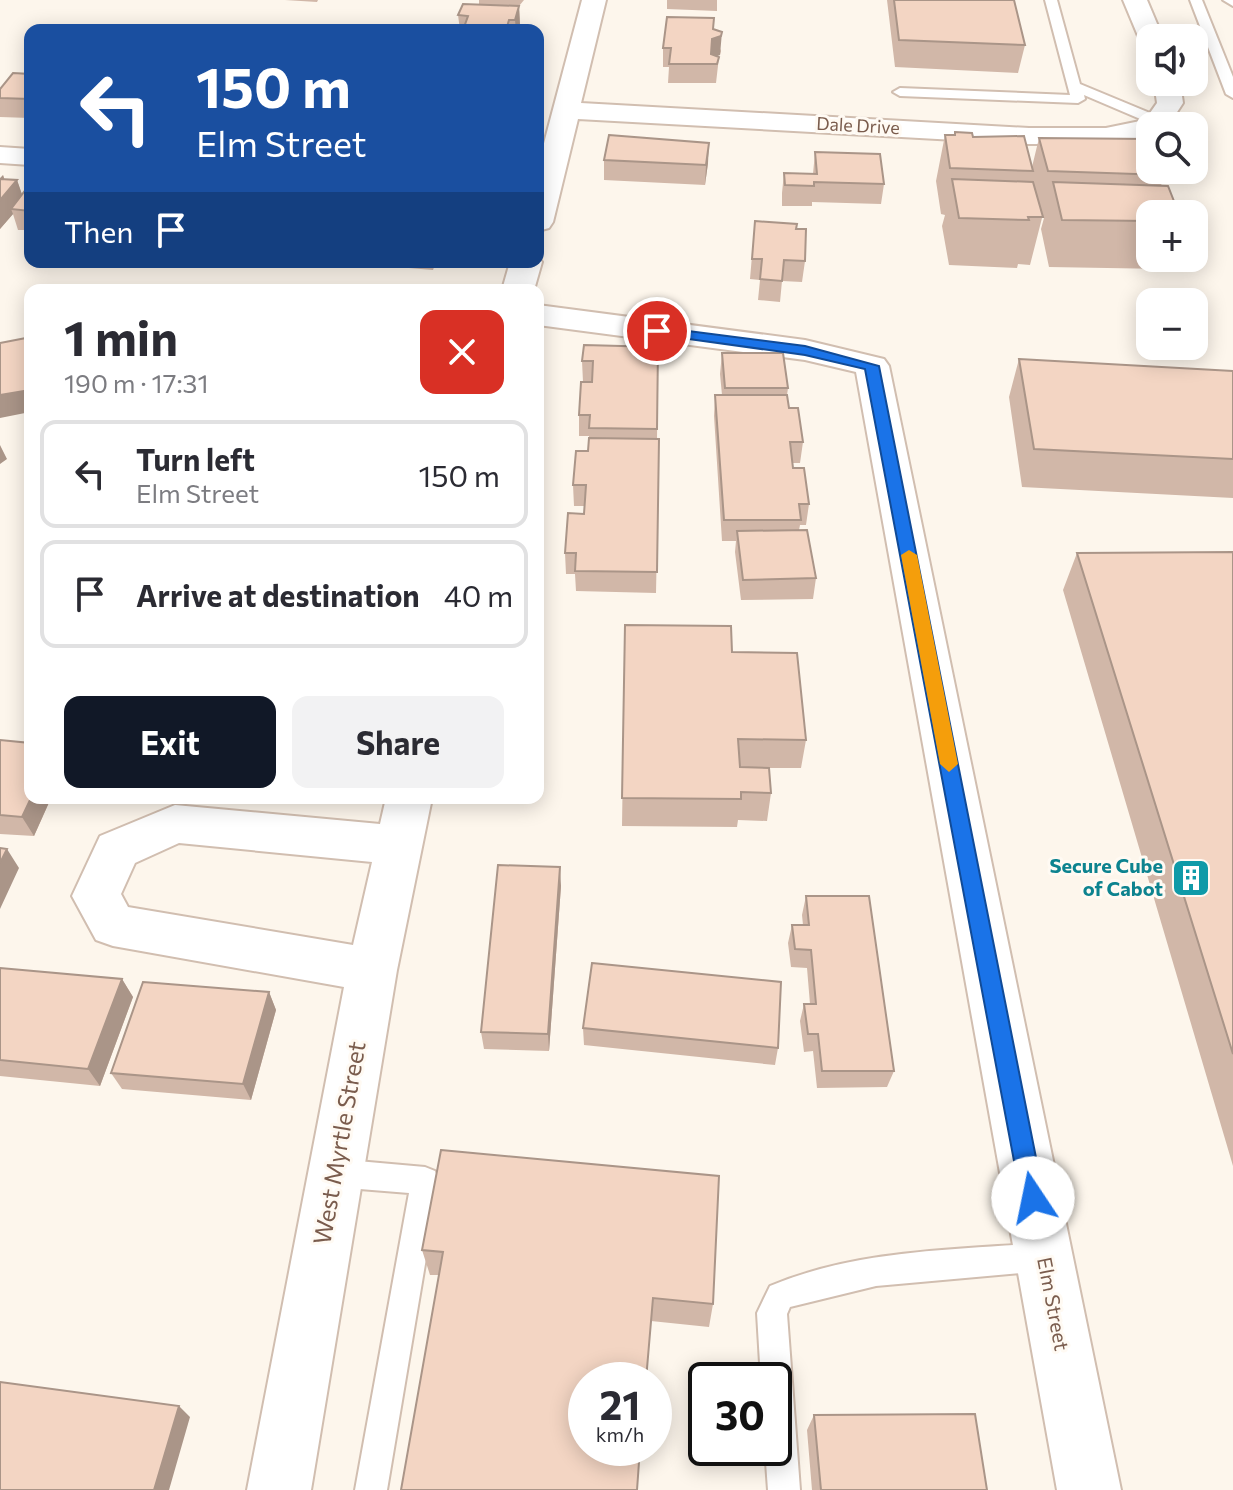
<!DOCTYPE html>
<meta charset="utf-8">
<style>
:root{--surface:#fff;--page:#f2f2f3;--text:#2b2b33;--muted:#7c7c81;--line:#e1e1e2;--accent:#111827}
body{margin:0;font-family:Commissioner,sans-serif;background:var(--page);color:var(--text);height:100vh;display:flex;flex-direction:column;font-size:30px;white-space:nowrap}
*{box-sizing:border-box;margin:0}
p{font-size:26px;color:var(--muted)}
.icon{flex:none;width:44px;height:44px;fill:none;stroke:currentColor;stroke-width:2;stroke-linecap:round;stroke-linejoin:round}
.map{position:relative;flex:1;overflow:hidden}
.sheet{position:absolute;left:24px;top:284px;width:520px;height:520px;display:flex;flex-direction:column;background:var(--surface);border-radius:16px;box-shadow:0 4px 20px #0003}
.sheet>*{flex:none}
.top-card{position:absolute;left:24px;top:24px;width:520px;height:244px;border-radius:16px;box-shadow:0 4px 20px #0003;background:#1a4fa0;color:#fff;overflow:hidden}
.fabs{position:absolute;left:1136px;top:24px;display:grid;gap:16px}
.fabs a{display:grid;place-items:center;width:72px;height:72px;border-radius:16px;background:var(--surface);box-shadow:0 4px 20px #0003;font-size:40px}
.speed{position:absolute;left:568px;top:1362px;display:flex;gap:16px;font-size:40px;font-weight:700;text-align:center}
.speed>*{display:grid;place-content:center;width:104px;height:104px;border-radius:50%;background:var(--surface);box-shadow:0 4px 20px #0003;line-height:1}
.speed small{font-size:20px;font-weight:400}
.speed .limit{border:4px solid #111;border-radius:12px;background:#fff;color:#111}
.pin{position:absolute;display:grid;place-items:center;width:68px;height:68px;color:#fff;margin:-34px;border:4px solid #fff;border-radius:50%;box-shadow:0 2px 8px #0007}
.me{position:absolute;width:88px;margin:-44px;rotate:349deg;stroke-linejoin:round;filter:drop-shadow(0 0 6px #0008)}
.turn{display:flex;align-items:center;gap:28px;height:168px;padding:0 40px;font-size:36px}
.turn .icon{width:104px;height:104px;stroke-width:2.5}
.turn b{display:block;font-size:56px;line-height:68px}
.then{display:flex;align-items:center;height:76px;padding:0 40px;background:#0003;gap:16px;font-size:30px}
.round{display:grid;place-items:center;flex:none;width:84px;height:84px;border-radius:16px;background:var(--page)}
.headline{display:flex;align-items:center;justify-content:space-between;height:136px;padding:0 40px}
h1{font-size:48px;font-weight:700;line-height:60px}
.action{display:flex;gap:16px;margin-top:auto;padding:16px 40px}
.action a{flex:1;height:92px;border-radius:16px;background:var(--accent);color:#fff;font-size:32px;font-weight:700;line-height:92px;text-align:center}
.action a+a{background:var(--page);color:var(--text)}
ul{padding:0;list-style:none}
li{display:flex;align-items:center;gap:24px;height:108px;margin:0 16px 12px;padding:0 24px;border:4px solid var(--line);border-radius:16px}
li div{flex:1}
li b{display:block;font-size:30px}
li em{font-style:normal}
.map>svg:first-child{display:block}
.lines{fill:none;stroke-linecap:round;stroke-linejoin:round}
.lane-casing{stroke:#d1beb0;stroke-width:4}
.street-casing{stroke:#d1beb0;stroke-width:4}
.lane{fill:#fff;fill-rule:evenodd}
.street{fill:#fff;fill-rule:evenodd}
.wall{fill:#d1b7a8}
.shaded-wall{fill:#aa9588}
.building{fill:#f3d5c3;stroke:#aa9588;stroke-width:2}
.route{fill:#1a73e8;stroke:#114b97;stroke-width:2}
.slow{fill:#f59e0b}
.labels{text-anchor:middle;stroke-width:6;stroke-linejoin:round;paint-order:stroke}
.far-street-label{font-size:18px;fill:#7a5c4d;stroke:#fffaf3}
.culture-label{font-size:20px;font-weight:bold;fill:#0d838f;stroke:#fffaf3;text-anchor:end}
.street-label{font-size:20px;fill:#7a5c4d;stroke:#fffaf3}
.near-street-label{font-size:24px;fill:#7a5c4d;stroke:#fffaf3}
</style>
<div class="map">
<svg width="1233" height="1490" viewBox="0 0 1233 1490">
<rect width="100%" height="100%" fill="#fdf6ec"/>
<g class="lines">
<defs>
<path id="lane" d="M 1045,0 L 1057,0 L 1080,84 L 1162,118 L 1162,124 L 1152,124 L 1084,95 L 1085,99 L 1078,103 L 900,96 L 893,92 L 900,88 L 1070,95 Z
M 1190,0 L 1202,0 L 1233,77 L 1233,98 L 1226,94 Z
M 1223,0 L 1233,0 L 1233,6 Z
M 335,1159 L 425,1167 L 435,1171 L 439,1181 L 387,1490 L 355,1490 L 409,1193 L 335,1187 L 325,1183 L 321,1173 L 325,1163 Z
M 1043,1243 L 1053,1247 L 1057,1257 L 1053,1267 L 1043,1271 L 876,1286 L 790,1307 L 787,1314 L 800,1490 L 768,1490 L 765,1448 L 774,1448 L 774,1380 L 761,1380 L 757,1313 L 770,1286 C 856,1250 951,1250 1043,1243 Z"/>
<path id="street" d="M 582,0 L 606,0 L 581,103 L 1029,128 L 1106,128 L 1145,120 L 1157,103 L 1154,82 L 1180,82 L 1183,103 L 1168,126 L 1150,126 L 1150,135 L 1106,144 L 1029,144 L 578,119 L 553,222 L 549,228 L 538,231 L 538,166 Z
M 1123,0 L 1147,0 L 1163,38 L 1150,38 L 1150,46 L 1141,43 Z
M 0,147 L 30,149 L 30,165 L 0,163 Z
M 538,257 L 542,262 L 534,290 L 502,290 L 510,262 L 538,262 Z
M 538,305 L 805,340 L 884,359 L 889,366 L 1121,1490 L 1057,1490 L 856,372 L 805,360 L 538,325 Z
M 386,798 L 432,798 L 397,970 L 311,1490 L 247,1490 L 344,987 L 113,946 L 96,940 L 72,896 L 100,836 L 175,805 L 380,824 ZM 179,843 L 372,862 L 353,945 L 128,907 L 121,894 L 135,863 Z"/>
</defs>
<use href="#lane" class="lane-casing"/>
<use href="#street" class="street-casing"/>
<use href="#lane" class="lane"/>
<use href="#street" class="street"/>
</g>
<path class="wall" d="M 285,0 L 318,0 L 317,2 Z
M 479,0 L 524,0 L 519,6 L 520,25 L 519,30 L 460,30 L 458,15 L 479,5 Z
M 667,0 L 717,0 L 717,11 L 667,9 Z
M 887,0 L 1014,0 L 1025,45 L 1018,73 L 895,67 Z
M 713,29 L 721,51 L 720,55 L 716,56 L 719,57 L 716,83 L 668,83 L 669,67 L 663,67 L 663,48 Z
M 30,74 L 30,118 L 0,117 L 0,89 Z
M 955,132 L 973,137 L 1032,167 L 1039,138 L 1165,175 L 1150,214 L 1150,258 L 1169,258 L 1165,269 L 1049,267 L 1041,229 L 1044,218 L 1042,218 L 1030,265 L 1018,264 L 1017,268 L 949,265 L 942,226 L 945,215 L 941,214 L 936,181 L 945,135 L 954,135 Z
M 815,152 L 884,184 L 881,204 L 812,202 L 812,206 L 782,206 L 782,193 L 784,173 L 813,174 Z
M 604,160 L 708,163 L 705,185 L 604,180 Z
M 3,175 L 4,179 L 17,180 L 22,195 L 30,184 L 30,230 L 18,230 L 13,214 L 0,229 Z
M 755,221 L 796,229 L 805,261 L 802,282 L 782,281 L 780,302 L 758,300 L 760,280 L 750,279 Z
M 372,262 L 436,262 L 433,270 L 373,265 Z
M 658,347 L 657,439 L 659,439 L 656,593 L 576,591 L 575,574 L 566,574 L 565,553 L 584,514 L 585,506 L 574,506 L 573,485 L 588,451 L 589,436 L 579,436 L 579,415 L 583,382 L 582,361 Z
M 722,353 L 788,388 L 787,395 L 789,408 L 803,442 L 800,463 L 793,463 L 793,468 L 809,504 L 806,525 L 800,525 L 799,530 L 816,578 L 813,599 L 741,600 L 735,552 L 736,541 L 722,541 L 714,416 L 715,395 L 722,395 L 720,374 Z
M 1019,359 L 1233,371 L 1233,498 L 1022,487 L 1009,397 Z
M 1233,552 L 1233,1166 L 1063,590 L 1077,553 Z
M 625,625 L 732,652 L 806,740 L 801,768 L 769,768 L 771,793 L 767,821 L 738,820 L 737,827 L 622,826 Z
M 0,740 L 30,798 L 51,798 L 34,836 L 0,834 Z
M 561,886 L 549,1051 L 484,1049 L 481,1032 Z
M 806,896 L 894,1071 L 887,1087 L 817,1088 L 813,1051 L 804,1052 L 800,1021 L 804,1004 L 810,1004 L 807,968 L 791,967 L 788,943 L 792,925 L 803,925 L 802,915 Z
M 0,968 L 122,979 L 133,997 L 100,1086 L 0,1076 Z
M 269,992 L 276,1010 L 251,1100 L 122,1089 L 111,1073 Z
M 583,1028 L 778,1048 L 775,1065 L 584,1045 Z
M 441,1150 L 713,1304 L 709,1327 L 651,1321 L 439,1275 L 430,1275 L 422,1250 Z
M 814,1415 L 987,1490 L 812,1490 L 807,1430 Z"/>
<path class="shaded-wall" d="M 519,6 L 520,25 L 519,30 L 516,30 L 515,20 Z
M 722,32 L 720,55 L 711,58 L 712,39 Z
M 709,143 L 708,163 L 705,185 L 706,165 Z
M 3,175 L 8,190 L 17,180 L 24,200 L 11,209 L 13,214 L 0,229 L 0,178 Z
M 26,338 L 30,348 L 30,373 Z
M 30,390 L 30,412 L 0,418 L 0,395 Z
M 0,445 L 7,459 L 0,464 Z
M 31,798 L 51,798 L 34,836 L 22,817 Z
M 7,849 L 19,868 L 0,909 L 0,863 Z
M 560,867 L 561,886 L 549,1051 L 548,1034 Z
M 122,979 L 133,997 L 100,1086 L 88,1069 Z
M 269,992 L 276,1010 L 251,1100 L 243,1084 Z
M 179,1406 L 190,1417 L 169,1490 L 154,1490 Z"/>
<path class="building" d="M 894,0 L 1014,0 L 1025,45 L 899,40 Z
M 463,4 L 519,6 L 515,20 L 509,20 L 506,30 L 463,30 L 468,16 L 458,15 Z
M 667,17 L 714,18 L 713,29 L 722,32 L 721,36 L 712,39 L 711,54 L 719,57 L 717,64 L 669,64 L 671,48 L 663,48 Z
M 13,73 L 30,74 L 30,99 L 0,98 L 0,89 Z
M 955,132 L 972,133 L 973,137 L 1024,136 L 1033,171 L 950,168 L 945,135 L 955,135 Z
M 609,135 L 709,143 L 706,165 L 604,160 Z
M 1039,138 L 1150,139 L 1150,170 L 1163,170 L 1165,175 L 1048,171 Z
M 815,152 L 880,154 L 884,184 L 814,182 L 814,186 L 785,185 L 784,173 L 817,174 Z
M 0,179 L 17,180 L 0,200 Z
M 952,179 L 1033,182 L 1043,217 L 1028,217 L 1029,220 L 959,218 Z
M 1053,182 L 1168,186 L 1179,214 L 1150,214 L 1150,221 L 1062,220 Z
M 30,184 L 30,211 L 11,209 Z
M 755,221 L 797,224 L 796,229 L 806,229 L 805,261 L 784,260 L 782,281 L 760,279 L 762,259 L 752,259 Z
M 26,338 L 30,373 L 30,390 L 0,395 L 0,343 Z
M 584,345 L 658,347 L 657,429 L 589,428 L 590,415 L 579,415 L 581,382 L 592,382 L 593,361 L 582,361 Z
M 722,353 L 783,353 L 788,388 L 725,388 Z
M 1019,359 L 1233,371 L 1233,459 L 1034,449 Z
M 715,395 L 787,395 L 789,408 L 798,408 L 803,442 L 790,442 L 793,468 L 804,468 L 809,504 L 799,504 L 801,520 L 724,520 Z
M 589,438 L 659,439 L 657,572 L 575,571 L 576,553 L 565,553 L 568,513 L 584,514 L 586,485 L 573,485 L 576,451 L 588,451 Z
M 807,530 L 816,578 L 743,580 L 737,531 Z
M 1233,552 L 1233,1054 L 1077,553 Z
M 625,625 L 731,626 L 732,652 L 797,653 L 806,740 L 738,739 L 740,767 L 769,768 L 771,793 L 741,792 L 741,799 L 622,798 Z
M 0,740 L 30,743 L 31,798 L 22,817 L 0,815 Z
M 0,848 L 7,849 L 0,863 Z
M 498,865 L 560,867 L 548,1034 L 481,1032 Z
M 806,896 L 869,896 L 894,1071 L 822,1071 L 818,1034 L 808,1034 L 804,1004 L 816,1004 L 811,950 L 795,949 L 792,925 L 809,925 Z
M 592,963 L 781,982 L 778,1048 L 583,1028 Z
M 0,968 L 122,979 L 88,1069 L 0,1060 Z
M 143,982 L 269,992 L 243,1084 L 111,1073 Z
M 441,1150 L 719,1176 L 713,1304 L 653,1298 L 646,1380 L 586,1380 L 586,1448 L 640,1448 L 637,1490 L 401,1490 L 443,1252 L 422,1250 Z
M 0,1382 L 179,1406 L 154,1490 L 0,1490 Z
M 975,1414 L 987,1490 L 821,1490 L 814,1415 Z"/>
<path class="route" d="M 657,327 L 805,346 L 879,366 L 1044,1198 L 1041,1206 L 1033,1209 L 1025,1206 L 1021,1198 L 865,369 L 805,355 L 652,334 L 652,328 Z"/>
<path class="slow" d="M 909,550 L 917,555 L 958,764 L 949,772 L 940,764 L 901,555 Z"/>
<defs>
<symbol id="building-square" viewBox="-11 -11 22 22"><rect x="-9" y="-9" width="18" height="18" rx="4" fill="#0f9aa8" stroke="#fffaf3"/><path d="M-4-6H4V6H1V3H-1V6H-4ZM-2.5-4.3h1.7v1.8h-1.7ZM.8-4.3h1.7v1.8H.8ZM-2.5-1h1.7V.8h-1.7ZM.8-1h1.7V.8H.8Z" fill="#fff"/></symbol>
</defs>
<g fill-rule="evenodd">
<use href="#building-square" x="1169" y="856" width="44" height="44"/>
</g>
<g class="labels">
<g class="far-street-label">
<text transform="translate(858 126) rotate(3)" y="6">Dale Drive</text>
</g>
<g class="culture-label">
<text x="1163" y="873">Secure Cube<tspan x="1163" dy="23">of Cabot</tspan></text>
</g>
<g class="street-label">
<text transform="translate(1053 1304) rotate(79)" y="7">Elm Street</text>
</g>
<g class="near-street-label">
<text transform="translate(340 1143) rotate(-80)" y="8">West Myrtle Street</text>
</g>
</g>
</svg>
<div class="fabs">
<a><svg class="icon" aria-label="sound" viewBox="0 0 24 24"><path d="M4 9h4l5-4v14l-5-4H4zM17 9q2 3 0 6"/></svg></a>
<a><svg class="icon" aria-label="search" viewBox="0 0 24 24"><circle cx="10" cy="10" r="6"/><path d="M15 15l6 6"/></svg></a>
<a>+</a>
<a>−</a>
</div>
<div class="speed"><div>21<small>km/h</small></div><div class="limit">30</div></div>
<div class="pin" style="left:657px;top:331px;background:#d93025"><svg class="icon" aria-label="arrive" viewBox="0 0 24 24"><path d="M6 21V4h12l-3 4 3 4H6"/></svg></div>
<svg class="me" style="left:1033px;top:1198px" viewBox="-20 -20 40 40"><circle r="19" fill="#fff"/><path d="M0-13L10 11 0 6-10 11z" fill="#1a73e8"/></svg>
<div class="top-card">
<div class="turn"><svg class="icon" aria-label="left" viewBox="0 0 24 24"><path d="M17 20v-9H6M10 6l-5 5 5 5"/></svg><div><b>150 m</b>Elm Street</div></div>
<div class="then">Then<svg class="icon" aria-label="arrive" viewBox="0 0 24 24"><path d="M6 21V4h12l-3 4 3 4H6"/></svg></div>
</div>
<section class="sheet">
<div class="headline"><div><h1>1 min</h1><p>190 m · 17:31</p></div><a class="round" style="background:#d93025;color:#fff"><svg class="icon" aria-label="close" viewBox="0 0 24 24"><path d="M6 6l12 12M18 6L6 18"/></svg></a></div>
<ul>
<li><svg class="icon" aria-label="left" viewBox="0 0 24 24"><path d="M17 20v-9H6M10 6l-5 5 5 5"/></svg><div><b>Turn left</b><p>Elm Street</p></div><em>150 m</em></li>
<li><svg class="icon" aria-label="arrive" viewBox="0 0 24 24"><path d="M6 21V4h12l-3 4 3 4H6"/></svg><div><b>Arrive at destination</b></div><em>40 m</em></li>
</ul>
<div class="action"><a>Exit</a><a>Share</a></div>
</section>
</div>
